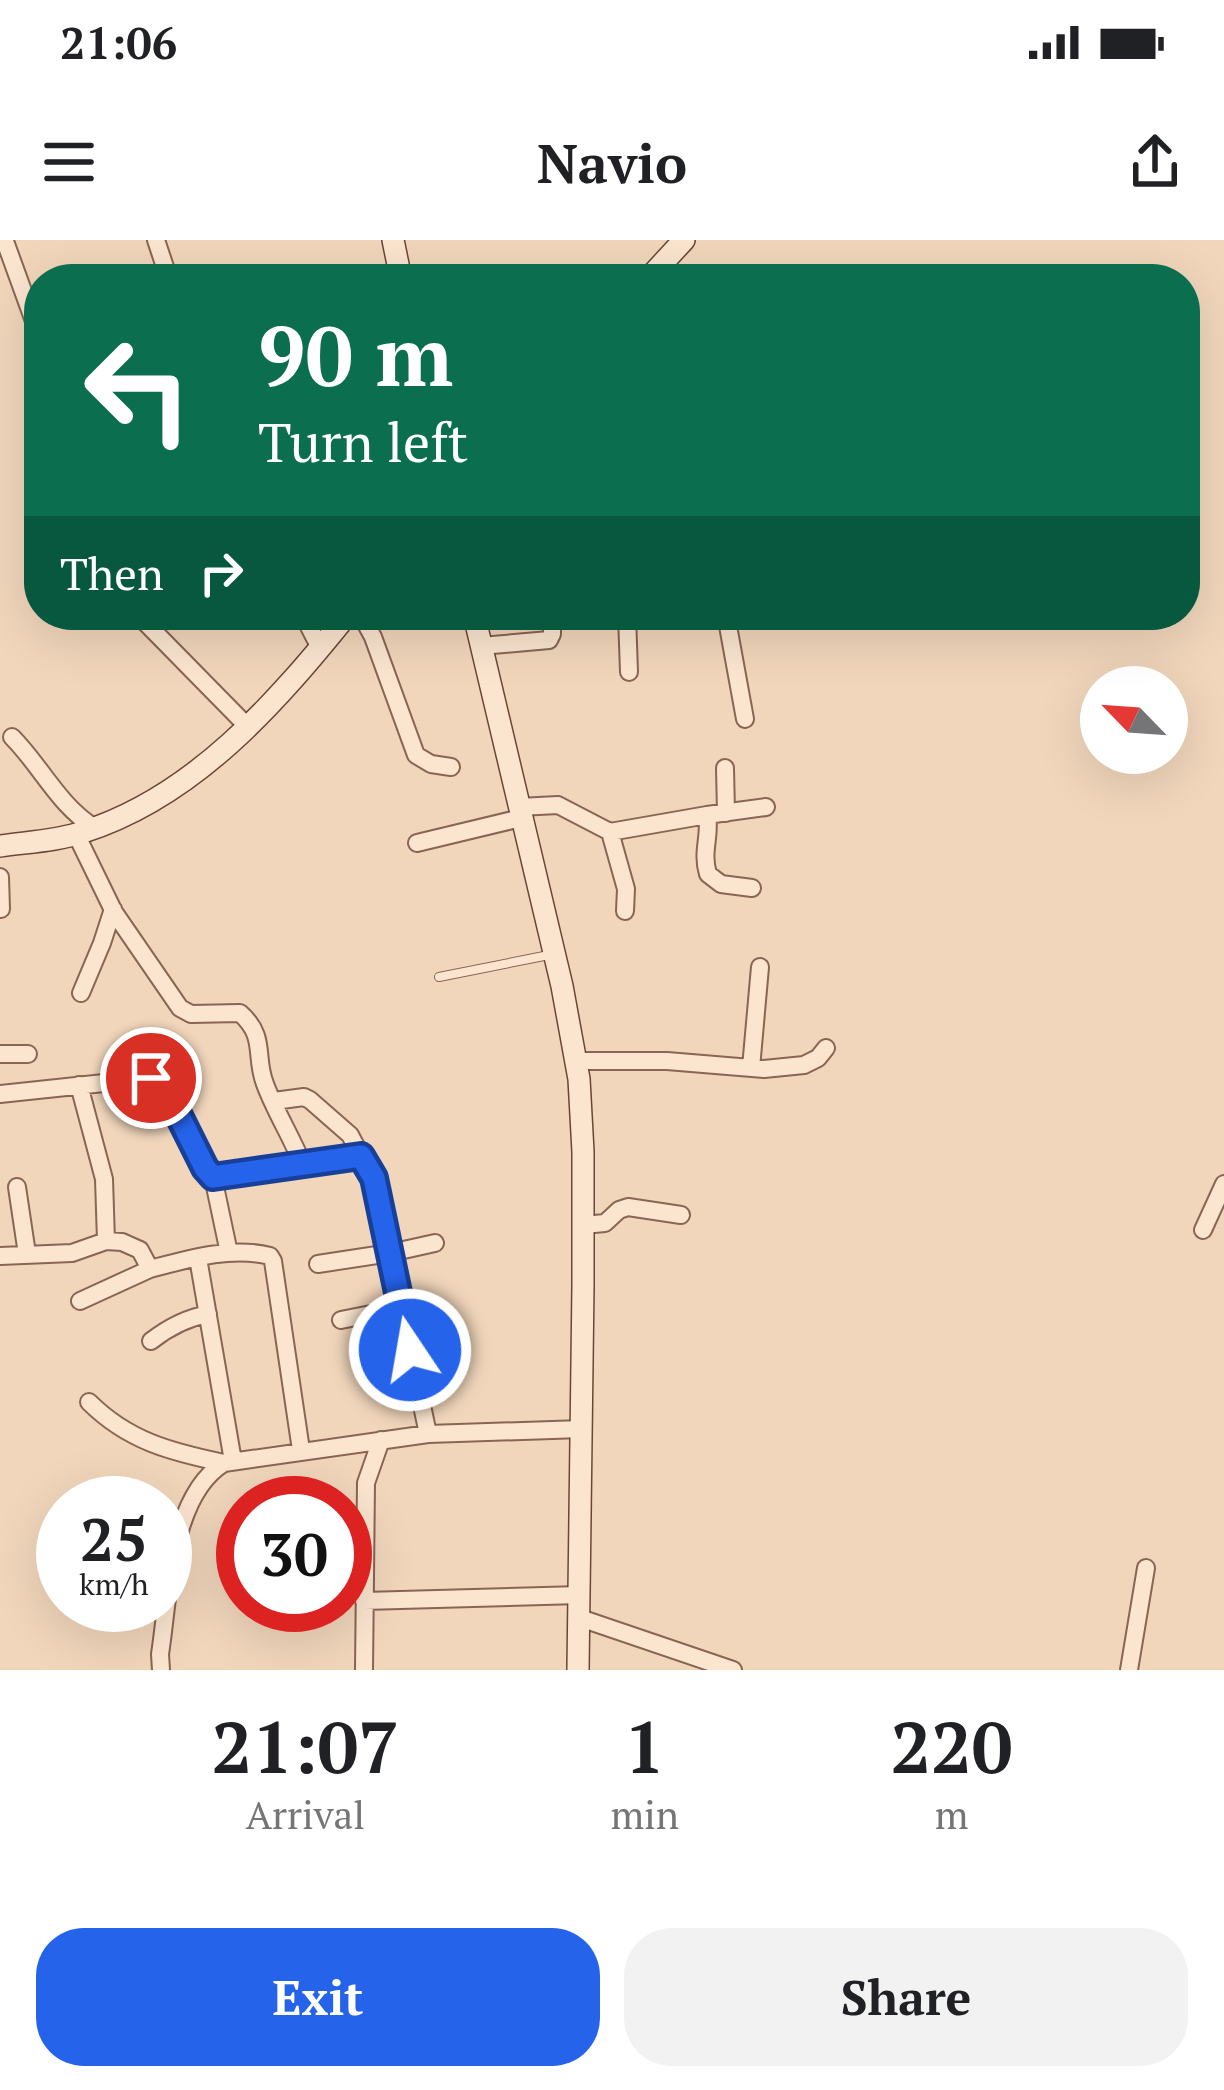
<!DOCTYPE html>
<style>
:root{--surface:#fff;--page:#f2f2f2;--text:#202124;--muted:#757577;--accent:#2563eb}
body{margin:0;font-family:"PT Serif",serif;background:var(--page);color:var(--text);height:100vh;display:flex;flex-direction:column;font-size:45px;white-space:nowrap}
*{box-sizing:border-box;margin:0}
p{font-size:39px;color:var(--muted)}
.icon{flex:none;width:66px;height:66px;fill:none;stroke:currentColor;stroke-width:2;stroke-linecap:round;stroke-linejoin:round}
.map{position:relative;height:1430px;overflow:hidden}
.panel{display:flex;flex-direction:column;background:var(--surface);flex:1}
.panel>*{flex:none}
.banner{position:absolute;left:24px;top:24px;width:1176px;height:366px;border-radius:48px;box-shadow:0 12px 48px #0002;background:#0b6e4f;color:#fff;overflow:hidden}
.needle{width:78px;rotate:295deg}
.tools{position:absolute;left:1080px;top:426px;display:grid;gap:24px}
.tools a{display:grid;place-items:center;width:108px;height:108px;border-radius:50%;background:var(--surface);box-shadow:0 12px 48px #0002;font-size:60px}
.speed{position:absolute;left:36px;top:1236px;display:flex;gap:24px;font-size:60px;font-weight:700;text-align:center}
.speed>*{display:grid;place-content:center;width:156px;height:156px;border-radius:50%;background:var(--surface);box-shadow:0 12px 48px #0002;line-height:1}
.speed small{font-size:30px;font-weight:400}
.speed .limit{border:18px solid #d22;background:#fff;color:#111}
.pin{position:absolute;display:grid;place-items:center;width:102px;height:102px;color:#fff;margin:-51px;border:6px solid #fff;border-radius:50%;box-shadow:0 3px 12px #0007}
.me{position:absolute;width:132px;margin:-66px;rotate:348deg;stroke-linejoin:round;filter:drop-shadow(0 0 9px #0008)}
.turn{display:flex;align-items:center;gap:42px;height:252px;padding:0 36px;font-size:54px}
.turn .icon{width:156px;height:156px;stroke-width:2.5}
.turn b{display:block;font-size:84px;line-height:102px}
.then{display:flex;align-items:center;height:114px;padding:0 36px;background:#0003;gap:24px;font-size:45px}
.eta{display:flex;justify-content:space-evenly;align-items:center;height:204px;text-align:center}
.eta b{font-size:72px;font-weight:600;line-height:84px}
.cta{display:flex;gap:24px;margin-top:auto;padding:24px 36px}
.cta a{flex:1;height:138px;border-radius:48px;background:var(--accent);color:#fff;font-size:48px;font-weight:600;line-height:138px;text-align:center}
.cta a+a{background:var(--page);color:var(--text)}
.status{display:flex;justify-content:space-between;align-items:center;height:84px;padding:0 60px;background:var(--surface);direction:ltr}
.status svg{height:33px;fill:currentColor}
header{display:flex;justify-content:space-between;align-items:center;height:156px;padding:0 36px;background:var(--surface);font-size:54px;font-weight:600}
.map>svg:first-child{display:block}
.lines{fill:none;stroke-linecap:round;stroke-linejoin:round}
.lane-casing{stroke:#896554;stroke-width:10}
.street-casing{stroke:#896554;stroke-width:20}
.secondary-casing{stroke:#6b4637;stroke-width:24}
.lane{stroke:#fbe5cf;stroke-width:8}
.street{stroke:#fbe5cf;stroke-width:16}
.secondary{stroke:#fbe5cf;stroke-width:21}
.route-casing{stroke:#184099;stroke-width:30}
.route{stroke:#2563eb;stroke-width:21}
</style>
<div class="status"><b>21:06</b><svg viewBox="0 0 49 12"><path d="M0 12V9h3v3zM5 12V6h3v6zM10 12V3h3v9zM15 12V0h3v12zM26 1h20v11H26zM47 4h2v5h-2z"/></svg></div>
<header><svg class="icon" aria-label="menu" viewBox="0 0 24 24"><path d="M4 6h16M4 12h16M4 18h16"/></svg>Navio<svg class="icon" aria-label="share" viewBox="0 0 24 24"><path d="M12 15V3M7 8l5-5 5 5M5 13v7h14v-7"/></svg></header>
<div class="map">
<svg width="1224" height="1430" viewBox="0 0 1224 1430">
<rect width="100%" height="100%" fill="#f1d6bb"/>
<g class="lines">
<defs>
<path id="lane" d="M 439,737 L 549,715"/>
<path id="street" d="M 156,0 L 169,39
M 6,4 L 39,95
M 138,375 L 246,485
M 303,375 L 320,408
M 361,375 L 373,397 L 416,515 L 431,524 L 451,527
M 627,375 L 629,432
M 726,375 L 745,479
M 481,406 L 549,400 L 552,394 L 552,381 L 583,375
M 12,497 C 41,526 59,566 95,588
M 725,528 L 726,573
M 519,567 L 558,565 L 610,592 L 707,575 C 711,596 701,611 708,634 L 721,644 L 752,648
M 707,575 L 766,567
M 610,592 L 626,649 L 625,671
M 76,594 L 114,672 L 180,768 L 191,774 L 240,773 C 267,797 254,816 265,844 C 275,871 291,896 302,923
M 417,603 L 521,578
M 0,637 L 1,669
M 81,753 L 102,703 L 113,669
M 0,814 L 28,814
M 577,821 L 667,821 L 764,829 L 804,825 L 818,818 L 826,808
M 751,828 L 760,727
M 79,845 L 104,939 L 106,1001
M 0,854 L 151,838 L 163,844 L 205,928 L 213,937 L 361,916 L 374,938 L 428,1194
M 274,861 L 304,857 L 310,860 L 350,895 L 361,916
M 213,937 L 229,1013
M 17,947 L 27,1014
M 583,985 L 605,983 L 619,970 L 628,967 L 681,975
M 1203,990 L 1224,944
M 0,1016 L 72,1013 L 106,1001 L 122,1002 L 140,1010 L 150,1029 C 188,1019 231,1006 270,1016 L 273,1021 L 301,1210
M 198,1018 L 233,1221
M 318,1024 L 390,1013 L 435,1003
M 80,1061 L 150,1029
M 341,1080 L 401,1068
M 151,1101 C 169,1087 186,1078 208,1074
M 89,1162 C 128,1201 171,1212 224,1223
M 364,1361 L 580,1355
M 580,1378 L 733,1430
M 161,1430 L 160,1414 C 169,1357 170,1256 224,1223 L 428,1194 L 582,1189
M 364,1430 L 366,1243 L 381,1200
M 1129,1430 L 1146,1328"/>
<path id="secondary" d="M 393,0 L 401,39
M 648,39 L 684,0
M 474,375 L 562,746 L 579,839 L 583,912 L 583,1045 L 578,1430
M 0,606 C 27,602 57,601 83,592 C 194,557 276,463 347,375"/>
</defs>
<use href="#lane" class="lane-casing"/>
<use href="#street" class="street-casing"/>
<use href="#secondary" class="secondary-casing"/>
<use href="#lane" class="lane"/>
<use href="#street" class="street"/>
<use href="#secondary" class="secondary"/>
</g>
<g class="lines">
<defs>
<path id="route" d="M 151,838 L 163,844 L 205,928 L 213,937 L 361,916 L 374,938 L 410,1110"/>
</defs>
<use href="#route" class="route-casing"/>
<use href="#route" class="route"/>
</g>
</svg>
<div class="tools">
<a><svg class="needle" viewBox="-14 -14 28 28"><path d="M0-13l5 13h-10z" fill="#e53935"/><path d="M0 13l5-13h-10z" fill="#757577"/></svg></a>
</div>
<div class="speed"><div>25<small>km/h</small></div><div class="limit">30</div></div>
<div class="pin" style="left:151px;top:838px;background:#d93025"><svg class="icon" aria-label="arrive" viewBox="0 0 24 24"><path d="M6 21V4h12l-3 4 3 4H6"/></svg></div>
<svg class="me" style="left:410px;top:1110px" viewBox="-20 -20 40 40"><circle r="17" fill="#2563eb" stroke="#fff" stroke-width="3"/><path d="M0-11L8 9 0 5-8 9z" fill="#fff"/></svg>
<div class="banner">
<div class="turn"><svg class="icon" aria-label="left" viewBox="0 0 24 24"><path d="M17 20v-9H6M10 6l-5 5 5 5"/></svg><div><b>90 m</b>Turn left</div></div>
<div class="then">Then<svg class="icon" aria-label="right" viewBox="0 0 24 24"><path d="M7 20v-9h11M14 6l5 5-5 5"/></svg></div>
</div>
</div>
<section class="panel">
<div class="eta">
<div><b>21:07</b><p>Arrival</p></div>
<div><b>1</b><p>min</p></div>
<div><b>220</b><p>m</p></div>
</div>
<div class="cta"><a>Exit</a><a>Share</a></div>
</section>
